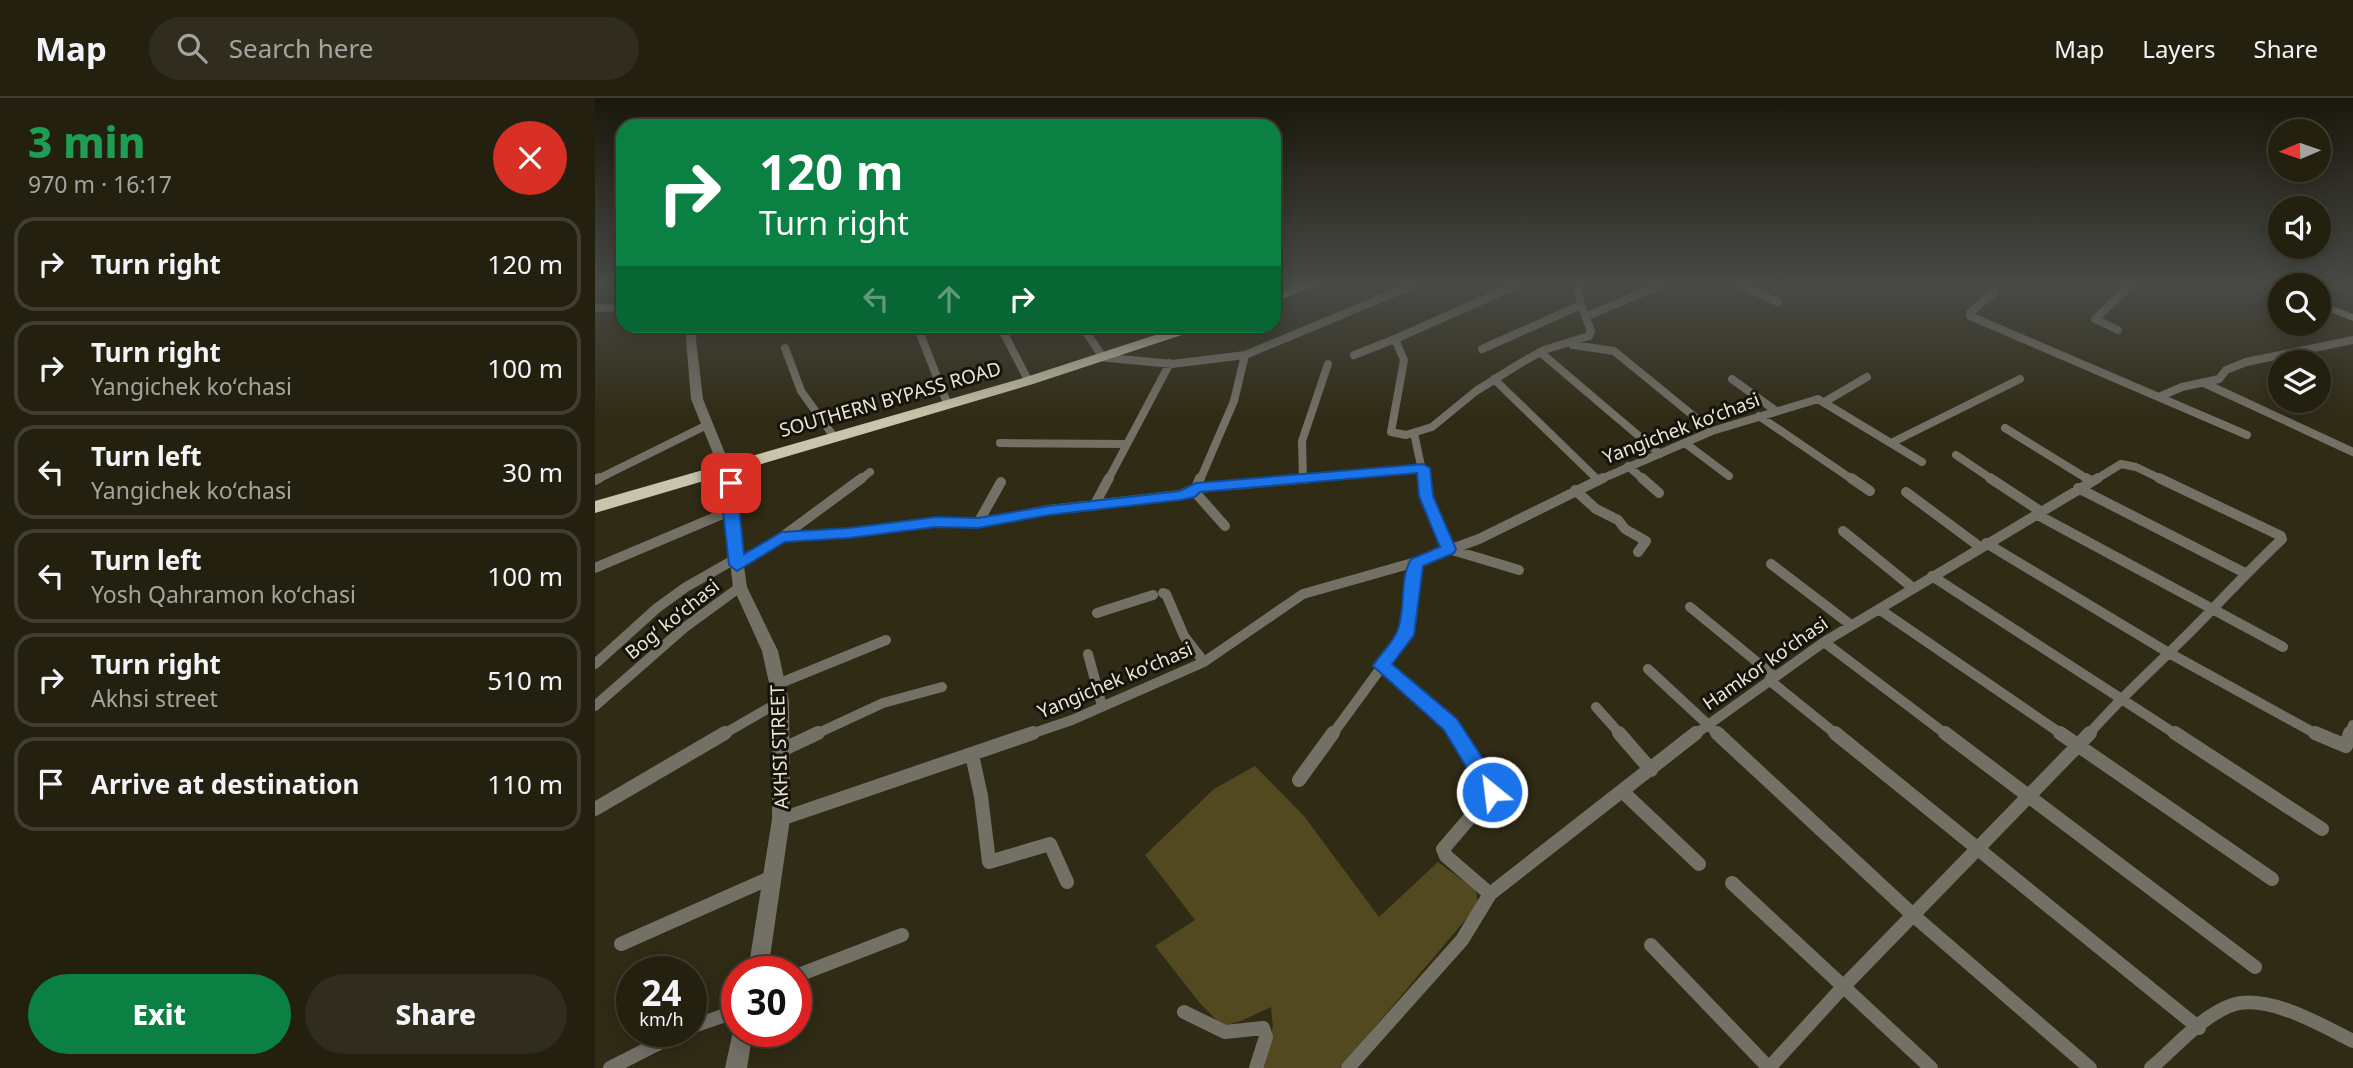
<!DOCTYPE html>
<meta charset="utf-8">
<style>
:root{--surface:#242010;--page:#302d1e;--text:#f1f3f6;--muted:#a3a39f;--line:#413e30;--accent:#0b8043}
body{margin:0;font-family:"Noto Sans",sans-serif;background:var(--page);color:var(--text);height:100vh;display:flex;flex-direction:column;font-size:26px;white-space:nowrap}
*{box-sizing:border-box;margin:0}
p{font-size:23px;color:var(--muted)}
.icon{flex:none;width:38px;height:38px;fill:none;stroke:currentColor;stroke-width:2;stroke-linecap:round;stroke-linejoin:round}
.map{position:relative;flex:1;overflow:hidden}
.side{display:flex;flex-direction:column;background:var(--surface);width:595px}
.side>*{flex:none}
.hud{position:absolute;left:21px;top:21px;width:665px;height:214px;border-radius:21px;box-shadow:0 4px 18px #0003,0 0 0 2px var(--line);background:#0b8043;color:#fff;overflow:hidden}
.needle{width:46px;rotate:268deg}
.tools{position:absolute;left:1673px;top:21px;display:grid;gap:14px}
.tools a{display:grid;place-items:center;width:63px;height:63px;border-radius:50%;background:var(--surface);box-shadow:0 4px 18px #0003,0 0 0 2px var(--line);font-size:35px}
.speed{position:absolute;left:21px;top:858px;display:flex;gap:14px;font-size:35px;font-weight:700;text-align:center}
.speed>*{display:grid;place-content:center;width:91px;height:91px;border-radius:50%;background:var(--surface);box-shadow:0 4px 18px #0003,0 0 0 2px var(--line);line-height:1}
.speed small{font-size:18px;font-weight:400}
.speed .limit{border:10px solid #d22;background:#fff;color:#111}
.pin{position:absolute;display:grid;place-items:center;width:60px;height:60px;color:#fff;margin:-30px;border-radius:14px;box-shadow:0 4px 10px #0006}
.me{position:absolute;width:77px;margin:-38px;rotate:331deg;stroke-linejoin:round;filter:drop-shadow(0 0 5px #0008)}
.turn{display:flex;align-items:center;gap:24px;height:147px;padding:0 28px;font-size:32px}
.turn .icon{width:91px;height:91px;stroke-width:2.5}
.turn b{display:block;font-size:49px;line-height:60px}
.lanes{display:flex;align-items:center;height:66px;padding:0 28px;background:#0003;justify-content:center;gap:35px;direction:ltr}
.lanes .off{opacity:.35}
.round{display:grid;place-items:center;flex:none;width:74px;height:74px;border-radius:37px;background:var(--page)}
.summary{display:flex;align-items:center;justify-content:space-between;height:119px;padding:0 28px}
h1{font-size:42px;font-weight:800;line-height:52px;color:#1e9e55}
.cta{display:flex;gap:14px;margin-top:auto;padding:14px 28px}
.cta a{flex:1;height:80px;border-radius:42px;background:var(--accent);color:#fff;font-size:28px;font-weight:800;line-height:80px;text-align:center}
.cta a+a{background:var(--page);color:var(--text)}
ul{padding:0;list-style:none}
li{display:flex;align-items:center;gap:21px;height:94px;margin:0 14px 10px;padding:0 14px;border:4px solid var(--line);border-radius:21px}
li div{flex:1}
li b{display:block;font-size:26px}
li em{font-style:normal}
header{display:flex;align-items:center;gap:42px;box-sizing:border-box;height:98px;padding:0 35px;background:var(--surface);border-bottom:2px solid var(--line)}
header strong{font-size:33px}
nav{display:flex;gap:38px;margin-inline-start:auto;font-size:24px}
.search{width:490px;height:63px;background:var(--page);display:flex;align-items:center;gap:18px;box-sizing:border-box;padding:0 24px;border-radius:38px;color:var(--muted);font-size:26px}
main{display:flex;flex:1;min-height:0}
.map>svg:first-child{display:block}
.green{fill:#534920}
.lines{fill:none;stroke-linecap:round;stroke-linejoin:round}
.minor-far2{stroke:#737066;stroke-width:8}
.minor-far1{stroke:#737066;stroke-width:10}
.minor{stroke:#737066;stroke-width:14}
.tertiary{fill:#737066;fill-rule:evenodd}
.secondary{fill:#9c9887;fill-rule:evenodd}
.trunk{fill:#cac4ac;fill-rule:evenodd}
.route{fill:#1a73e8;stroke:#114b97;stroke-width:2}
.labels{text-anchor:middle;stroke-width:6;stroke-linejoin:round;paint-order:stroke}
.street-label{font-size:19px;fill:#e9e6d8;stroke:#16130a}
</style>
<header>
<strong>Map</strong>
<div class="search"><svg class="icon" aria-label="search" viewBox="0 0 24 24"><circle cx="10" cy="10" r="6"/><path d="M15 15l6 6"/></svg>Search here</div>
<nav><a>Map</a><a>Layers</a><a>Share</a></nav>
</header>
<main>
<section class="side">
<div class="summary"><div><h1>3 min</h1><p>970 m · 16:17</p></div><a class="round" style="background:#d93025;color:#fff"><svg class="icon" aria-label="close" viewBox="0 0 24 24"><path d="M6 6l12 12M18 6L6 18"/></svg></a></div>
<ul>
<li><svg class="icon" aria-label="right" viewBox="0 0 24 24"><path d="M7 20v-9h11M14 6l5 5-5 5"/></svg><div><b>Turn right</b></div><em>120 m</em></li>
<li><svg class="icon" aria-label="right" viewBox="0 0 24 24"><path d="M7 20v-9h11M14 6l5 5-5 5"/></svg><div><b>Turn right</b><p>Yangichek koʻchasi</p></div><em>100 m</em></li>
<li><svg class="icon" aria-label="left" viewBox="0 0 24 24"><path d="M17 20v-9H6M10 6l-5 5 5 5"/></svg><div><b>Turn left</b><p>Yangichek koʻchasi</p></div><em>30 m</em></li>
<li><svg class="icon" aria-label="left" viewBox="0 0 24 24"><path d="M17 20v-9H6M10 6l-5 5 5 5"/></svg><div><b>Turn left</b><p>Yosh Qahramon koʻchasi</p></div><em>100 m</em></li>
<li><svg class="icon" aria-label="right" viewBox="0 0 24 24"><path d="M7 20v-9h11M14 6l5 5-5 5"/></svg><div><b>Turn right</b><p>Akhsi street</p></div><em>510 m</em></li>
<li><svg class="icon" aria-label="arrive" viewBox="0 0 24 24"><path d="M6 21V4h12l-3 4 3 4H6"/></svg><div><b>Arrive at destination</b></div><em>110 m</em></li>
</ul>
<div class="cta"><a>Exit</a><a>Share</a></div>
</section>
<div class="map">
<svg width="1758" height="970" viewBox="0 0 1758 970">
<rect width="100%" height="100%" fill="#302b15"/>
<path class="green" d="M 660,668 L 709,718 L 784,819 L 843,764 L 881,792 L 883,807 L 745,970 L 666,970 L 678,929 L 676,909 L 646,923 L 627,928 L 604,904 L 560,848 L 600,822 L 550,757 L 619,691 Z"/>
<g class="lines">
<path class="minor-far2" d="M 696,185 L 699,188
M 926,185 L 800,241 L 809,262 L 796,334 L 811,337 L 837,329 L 881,293 L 924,266 L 949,252 L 994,238 L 996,233 L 986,207 L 982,185
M 1141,185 L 1183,204
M 1400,193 L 1375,215 L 1375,218 L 1652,337
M 0,210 L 28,209
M 992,218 L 1071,185
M 322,228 L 351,302
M 405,228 L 431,278
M 487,228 L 505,255
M 570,228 L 574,232
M 1523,232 L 1500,221 L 1538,185
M 978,247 L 1019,253 L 1117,333
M 190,250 L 206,293 L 237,336
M 887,251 L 986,207
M 945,254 L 1065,356
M 759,257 L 800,241
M 504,259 L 577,266 L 650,257
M 899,281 L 1002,381
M 1137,281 L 1181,313
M 1609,285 L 1758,354
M 1566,298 L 1587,289 L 1624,281 L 1631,272 L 1651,264 L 1758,242
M 1231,303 L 1272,279
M 1164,318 L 1258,382
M 1410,330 L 1494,382
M 819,335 L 829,382
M 405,345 L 532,346
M 1090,345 L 1134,378
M 1296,345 L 1425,281
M 1361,357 L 1398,382
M 1033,368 L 1049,382
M 708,381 L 707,343 L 733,266
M 1,382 L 112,327
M 265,382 L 275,374
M 513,382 L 575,265
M 605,382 L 639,303 L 650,257 L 823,185
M 696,382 L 828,370
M 1004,382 L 1117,333 L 1223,301 L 1327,364
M 1500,382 L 1526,366 L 1541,369 L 1568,382"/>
<path class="minor-far1" d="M 829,380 L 831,398 L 854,451 L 924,472
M 1047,380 L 1064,395
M 1256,380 L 1275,393
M 1395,380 L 1445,413
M 1491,380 L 1496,383
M 0,382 L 4,380
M 601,390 L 605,380
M 1483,390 L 1650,475
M 980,392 L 1001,411 L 1023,422 L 1030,431 L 1051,443 L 1043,454
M 599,393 L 630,428
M 1311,394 L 1385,449
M 499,408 L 514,380
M 1441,416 L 1688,549
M 383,425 L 406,384
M 1248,433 L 1318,490
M 187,439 L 267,380
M 1391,445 L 1574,555 L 1723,637
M 1176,466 L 1256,527
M 142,467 L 187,439 L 254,435 L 341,424 L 383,425 L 454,412 L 585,397 L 601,390 L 716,380
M 0,470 L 135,413
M 1337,478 L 1582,637
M 568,495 L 571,496 L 589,538 L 609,564
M 1095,509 L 1179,578
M 1284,511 L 1468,637
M 502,515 L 558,497
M 1229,544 L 1352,637
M 493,556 L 507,608
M 0,566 L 62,510 L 91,489 L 142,460
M 787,568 L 855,626 L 862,637
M 1053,571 L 1124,637
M 1174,582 L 1242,637
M 183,586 L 291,542
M 0,608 L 89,530 L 145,489
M 1001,609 L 1026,637
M 127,637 L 186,603
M 219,637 L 288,605 L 347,589
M 433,637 L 477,622 L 609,564 L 708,496 L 821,464 L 884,441 L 1008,380
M 737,637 L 810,537 L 821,464
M 1099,637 L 1229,544 L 1503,380
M 1493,637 C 1524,601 1559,570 1592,537 C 1624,505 1654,472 1687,441 L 1686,438 L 1564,380
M 1755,637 L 1758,627"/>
<path class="minor" d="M 861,635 L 894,684 L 897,694 L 848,751 L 851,758 L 895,796
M 1024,635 L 1056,672
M 1122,635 L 1319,818 L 1495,970
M 1240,635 L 1604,930
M 1350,635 L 1660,869
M 1465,635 L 1677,781
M 1580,635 L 1727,731
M 1720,635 L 1751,648 L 1755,635
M 187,652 L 223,635
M 377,657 L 386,698 L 394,764 L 455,746 L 472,784
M 704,682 L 738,635
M 1028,694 L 1104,766
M 0,711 L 130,635
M 186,721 L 438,635
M 1137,785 L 1336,970
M 26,846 L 177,779
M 1056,847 L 1174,970
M 201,878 L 307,837
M 589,914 L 630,934 L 668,930 L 671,939 L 661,970
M 96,929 L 142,913
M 15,970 L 88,933
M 753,970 L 867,842 L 895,796 L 1101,635
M 1174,970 L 1248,889 L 1495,635
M 1556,970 C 1580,950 1606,918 1637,907 C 1672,895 1726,927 1758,943"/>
<path class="tertiary" d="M 1693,185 L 1675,189 L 1670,186 L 1671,185 Z
M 1698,185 L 1708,185 L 1697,187 Z
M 92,228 L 102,228 L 101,242 L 108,301 L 142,385 L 141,413 L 152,489 L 183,553 L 194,603 L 195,721 L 173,873 L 153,873 L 177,721 L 178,603 L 167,553 L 138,489 L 129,413 L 130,385 L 96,301 L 91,242 Z
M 142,925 L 142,933 L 158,933 L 152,970 L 130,970 L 138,933 Z"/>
<path class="secondary" d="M 1667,185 L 1687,187 L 1685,193 L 1669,187 Z
M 1724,203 L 1758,216 L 1758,223 L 1724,209 Z"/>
<path class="trunk" d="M 709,185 L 728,185 L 679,204 L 679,196 Z
M 588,228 L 607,228 L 605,231 L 438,286 L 0,415 L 0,403 L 428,280 Z"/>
</g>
<linearGradient id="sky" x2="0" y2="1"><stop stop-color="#1a180c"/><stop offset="0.58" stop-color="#484a46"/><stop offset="1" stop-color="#484a46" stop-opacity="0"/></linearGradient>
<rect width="1758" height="321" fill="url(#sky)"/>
<path class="route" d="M 828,366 L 835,370 L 838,398 L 861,451 L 859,455 L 828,468 L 819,537 L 797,566 L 862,621 L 903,684 L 907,694 L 904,700 L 897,702 L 890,700 L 849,632 L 778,568 C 785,555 799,545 803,531 C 811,508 804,483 816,461 L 845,449 L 824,398 L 822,375 L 605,394 L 600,399 L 585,402 L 454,417 L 383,430 L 341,429 L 254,440 L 190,444 L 142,473 L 134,467 L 128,413 L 129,385 L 136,381 L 141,382 L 149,456 L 187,434 L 254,430 L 341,419 L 383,420 L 454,408 L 585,393 L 601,385 Z"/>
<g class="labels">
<g class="street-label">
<text transform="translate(295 301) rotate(-16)" y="7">SOUTHERN BYPASS ROAD</text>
<text transform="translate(1086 330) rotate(-21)" y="7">Yangichek koʻchasi</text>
<text transform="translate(77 521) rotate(-39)" y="7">Bogʻ koʻchasi</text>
<text transform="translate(1170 565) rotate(-35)" y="7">Hamkor koʻchasi</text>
<text transform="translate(520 582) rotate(-23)" y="7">Yangichek koʻchasi</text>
<text transform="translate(184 649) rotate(-92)" y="7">AKHSI STREET</text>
</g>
</g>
</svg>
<div class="tools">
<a><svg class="needle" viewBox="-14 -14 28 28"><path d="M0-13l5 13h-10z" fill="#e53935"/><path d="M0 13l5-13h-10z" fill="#a3a39f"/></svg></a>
<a><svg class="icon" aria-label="sound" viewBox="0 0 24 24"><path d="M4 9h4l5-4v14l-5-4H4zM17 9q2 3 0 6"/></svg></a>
<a><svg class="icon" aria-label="search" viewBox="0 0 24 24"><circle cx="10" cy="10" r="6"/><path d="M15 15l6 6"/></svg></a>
<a><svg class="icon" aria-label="layers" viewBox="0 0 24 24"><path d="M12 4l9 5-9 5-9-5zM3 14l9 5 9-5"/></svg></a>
</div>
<div class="speed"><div>24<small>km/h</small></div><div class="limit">30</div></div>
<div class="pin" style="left:136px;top:385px;background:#d93025"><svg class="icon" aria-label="arrive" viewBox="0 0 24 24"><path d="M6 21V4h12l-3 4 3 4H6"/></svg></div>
<svg class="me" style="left:897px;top:694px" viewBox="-20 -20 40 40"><circle r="17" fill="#1a73e8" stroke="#fff" stroke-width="3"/><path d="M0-11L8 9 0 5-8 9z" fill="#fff"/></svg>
<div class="hud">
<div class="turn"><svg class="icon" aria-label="right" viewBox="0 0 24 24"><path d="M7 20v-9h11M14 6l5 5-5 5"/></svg><div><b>120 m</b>Turn right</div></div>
<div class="lanes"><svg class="icon off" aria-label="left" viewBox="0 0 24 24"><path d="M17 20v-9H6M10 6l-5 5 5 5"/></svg><svg class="icon off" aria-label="ahead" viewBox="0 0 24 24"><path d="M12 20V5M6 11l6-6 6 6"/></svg><svg class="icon" aria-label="right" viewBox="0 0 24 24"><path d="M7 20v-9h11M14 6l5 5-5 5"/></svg></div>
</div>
</div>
</main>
